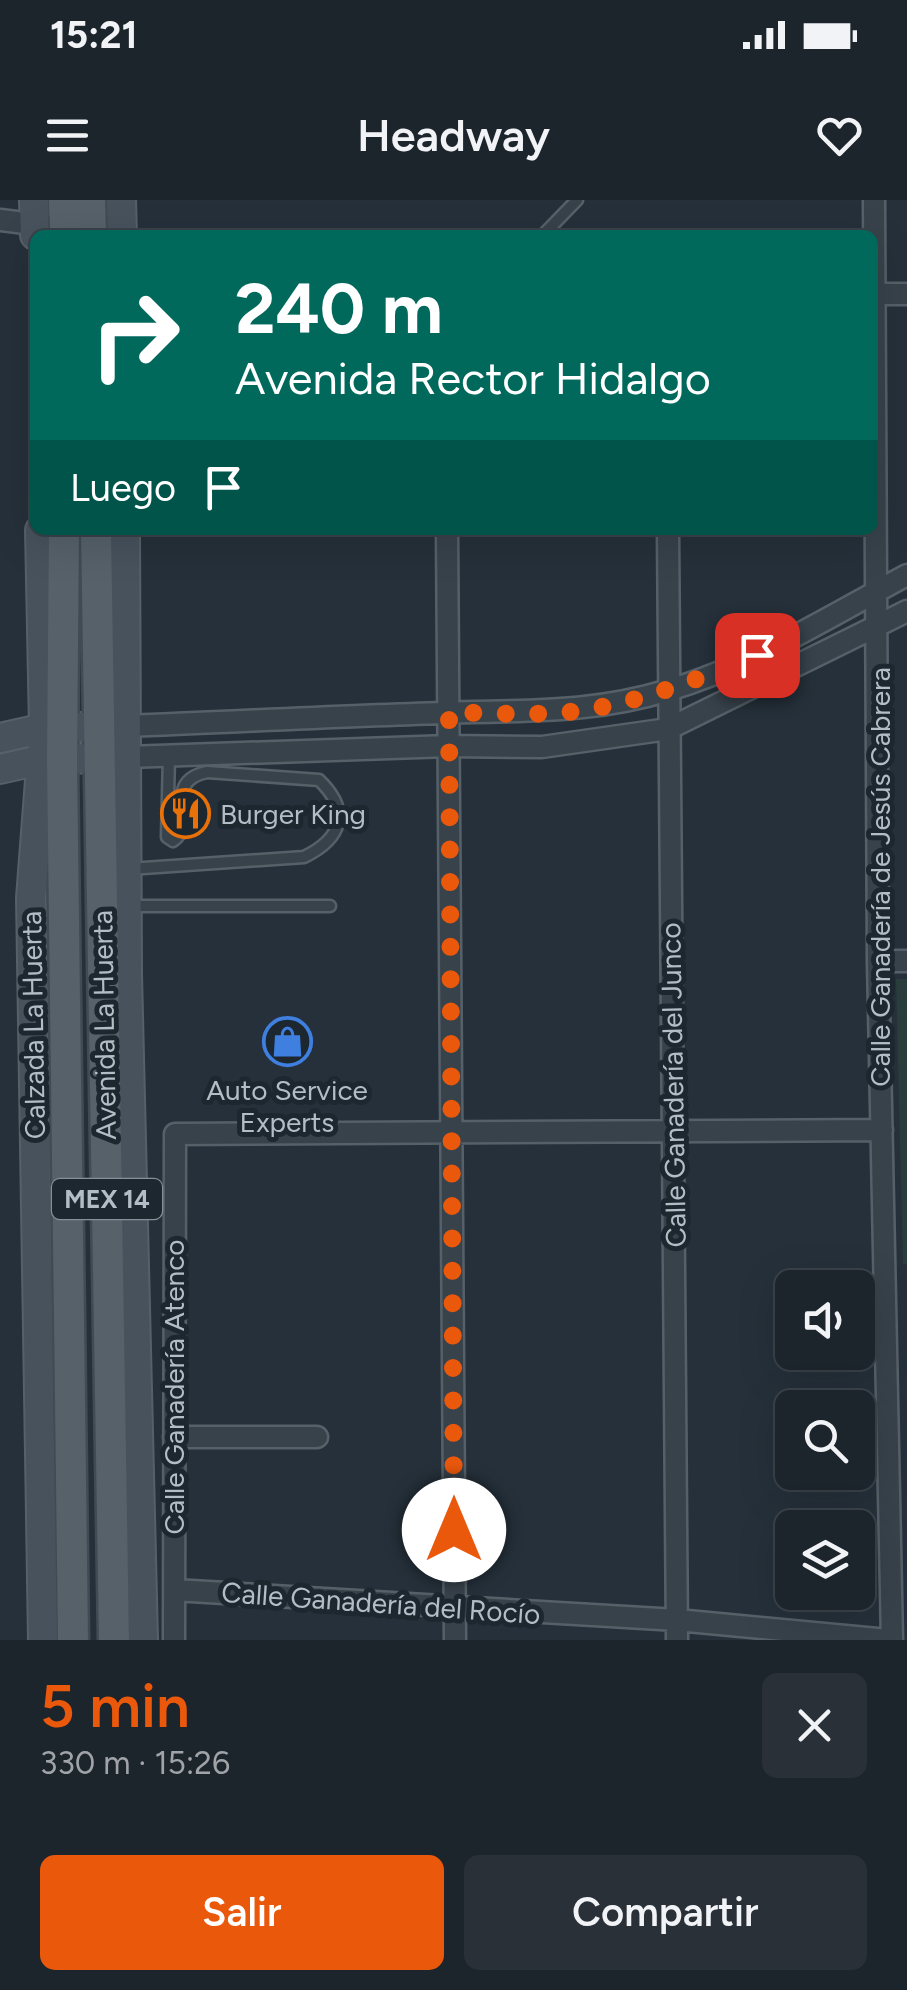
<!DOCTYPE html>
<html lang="es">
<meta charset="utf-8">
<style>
:root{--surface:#1c242c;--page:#293038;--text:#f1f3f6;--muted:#a0a4a9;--line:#3a4148;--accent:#ea580c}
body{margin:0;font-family:Figtree,sans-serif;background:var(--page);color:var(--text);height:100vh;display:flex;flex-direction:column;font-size:38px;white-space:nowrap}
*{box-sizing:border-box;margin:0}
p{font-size:32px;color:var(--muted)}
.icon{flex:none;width:55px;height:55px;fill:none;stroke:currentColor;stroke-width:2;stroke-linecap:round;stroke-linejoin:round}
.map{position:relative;height:1440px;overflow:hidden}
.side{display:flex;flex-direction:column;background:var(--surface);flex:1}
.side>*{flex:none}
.guide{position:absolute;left:30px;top:30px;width:848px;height:305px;border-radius:15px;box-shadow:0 10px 40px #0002,0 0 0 2px var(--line);background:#00695c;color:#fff;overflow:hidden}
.controls{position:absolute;left:775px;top:1070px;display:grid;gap:20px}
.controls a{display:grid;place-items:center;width:100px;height:100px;border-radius:15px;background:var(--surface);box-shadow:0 10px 40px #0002,0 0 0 2px var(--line);font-size:50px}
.pin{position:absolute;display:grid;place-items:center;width:85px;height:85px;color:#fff;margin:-42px;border-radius:20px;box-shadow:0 5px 15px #0006}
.me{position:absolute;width:110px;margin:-55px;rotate:0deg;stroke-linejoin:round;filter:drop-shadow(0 0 8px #0008)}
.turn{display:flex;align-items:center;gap:35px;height:210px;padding:0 40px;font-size:45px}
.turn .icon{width:130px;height:130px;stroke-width:2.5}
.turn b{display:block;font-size:70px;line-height:85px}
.then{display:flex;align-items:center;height:95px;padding:0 40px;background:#0003;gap:20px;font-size:38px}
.round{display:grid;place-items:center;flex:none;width:105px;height:105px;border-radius:15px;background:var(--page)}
.headline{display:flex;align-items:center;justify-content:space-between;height:170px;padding:0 40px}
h1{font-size:60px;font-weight:600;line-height:75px;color:var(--accent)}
.button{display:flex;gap:20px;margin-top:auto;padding:20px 40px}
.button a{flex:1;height:115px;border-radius:15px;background:var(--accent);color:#fff;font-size:40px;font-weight:600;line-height:115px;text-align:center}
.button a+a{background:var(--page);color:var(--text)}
.status{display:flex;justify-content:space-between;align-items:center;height:70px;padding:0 50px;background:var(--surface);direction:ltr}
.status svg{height:28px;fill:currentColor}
header{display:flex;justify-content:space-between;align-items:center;height:130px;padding:0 40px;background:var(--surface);font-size:45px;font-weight:600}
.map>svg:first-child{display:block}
.green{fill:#283d3c}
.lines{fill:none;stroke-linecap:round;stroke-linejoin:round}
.lane-casing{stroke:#566068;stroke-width:15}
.street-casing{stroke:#566068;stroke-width:25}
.secondary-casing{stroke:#566068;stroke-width:32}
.primary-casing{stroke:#414b53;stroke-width:35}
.lane{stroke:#38424b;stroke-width:10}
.street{stroke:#38424b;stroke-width:20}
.secondary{stroke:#47525d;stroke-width:28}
.primary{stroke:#56616a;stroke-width:30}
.route{stroke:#ea580c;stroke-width:18;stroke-dasharray:0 32.4}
.labels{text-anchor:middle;stroke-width:10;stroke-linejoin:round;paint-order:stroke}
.shield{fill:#1d272f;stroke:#879099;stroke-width:2.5}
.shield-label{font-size:25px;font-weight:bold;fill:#b4bdc6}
.poi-label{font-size:28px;fill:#b4bdc6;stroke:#1d272f;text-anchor:start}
.street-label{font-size:28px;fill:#b4bdc6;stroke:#1d272f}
</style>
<div class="status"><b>15:21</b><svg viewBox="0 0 49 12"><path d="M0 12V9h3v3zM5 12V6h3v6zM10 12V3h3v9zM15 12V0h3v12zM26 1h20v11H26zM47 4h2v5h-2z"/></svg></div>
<header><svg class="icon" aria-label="menu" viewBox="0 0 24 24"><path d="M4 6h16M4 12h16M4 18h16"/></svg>Headway<svg class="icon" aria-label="heart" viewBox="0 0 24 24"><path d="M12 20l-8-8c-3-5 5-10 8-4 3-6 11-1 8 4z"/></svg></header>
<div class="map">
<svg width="907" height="1440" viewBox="0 0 907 1440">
<rect width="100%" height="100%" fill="#25303a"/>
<path class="green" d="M 896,779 L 907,779 L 907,1064 L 903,1064 Z"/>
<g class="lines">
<defs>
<path id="lane" d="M 543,35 L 577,0
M 129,669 L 304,657 C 341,639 352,612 319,580 L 207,572 C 160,582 199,623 173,641 L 167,637 L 169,556
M 131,706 L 330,706"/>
<path id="street" d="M 874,0 L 878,761 L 892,1440
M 0,20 L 65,28
M 872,94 L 907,94
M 447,330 L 455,1440
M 668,330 L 677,1440
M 126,526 C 232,522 338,516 444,513 C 523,510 591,514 669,490 C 753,465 830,416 907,375
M 128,557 L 449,546 L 542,547 L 668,529 L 907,411
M 878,761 L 907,761
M 174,1237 L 317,1237
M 174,1390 L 677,1420 L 888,1440
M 174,1440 L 175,934 L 882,930"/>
<path id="secondary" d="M 34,0 L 35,35
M 121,0 L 122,35
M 40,330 L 44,528 L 31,698 L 43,1440
M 125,330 L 127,774 L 143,1440
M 0,538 L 44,528 L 120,526
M 0,569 L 40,560 L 123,557"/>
<path id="primary" d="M 64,0 L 65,35
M 90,0 L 91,35
M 64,330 L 62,560 L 73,1440
M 96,330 L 114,1440"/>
</defs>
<use href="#lane" class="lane-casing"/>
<use href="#street" class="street-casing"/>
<use href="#secondary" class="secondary-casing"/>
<use href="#primary" class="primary-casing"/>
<use href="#lane" class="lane"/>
<use href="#street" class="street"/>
<use href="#secondary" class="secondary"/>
<use href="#primary" class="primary"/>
</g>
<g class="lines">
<path class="route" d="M 454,1330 L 449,512 C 485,513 521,515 557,513 C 628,508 693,481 757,455"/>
</g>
<defs>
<symbol id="restaurant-ring" viewBox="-11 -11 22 22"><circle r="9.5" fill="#1d272f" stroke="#e8710a" stroke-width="1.5"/><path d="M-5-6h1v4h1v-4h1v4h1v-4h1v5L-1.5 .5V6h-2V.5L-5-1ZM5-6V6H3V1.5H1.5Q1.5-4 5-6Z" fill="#e8710a"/></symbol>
<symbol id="shop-ring" viewBox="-11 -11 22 22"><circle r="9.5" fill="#1d272f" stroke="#3f7fe0" stroke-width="1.5"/><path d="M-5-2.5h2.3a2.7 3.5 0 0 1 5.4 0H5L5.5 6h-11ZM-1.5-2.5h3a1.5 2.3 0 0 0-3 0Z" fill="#3f7fe0"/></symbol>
</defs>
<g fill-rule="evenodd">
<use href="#restaurant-ring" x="158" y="586" width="55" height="55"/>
<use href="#shop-ring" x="260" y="814" width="55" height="55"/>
</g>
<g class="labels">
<rect class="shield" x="52" y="979" width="110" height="40" rx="8"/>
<g class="shield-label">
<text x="107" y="1008">MEX 14</text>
</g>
<g class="poi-label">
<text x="220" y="624">Burger King</text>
<text x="287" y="900" text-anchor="middle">Auto Service<tspan x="287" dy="32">Experts</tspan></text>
</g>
<g class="street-label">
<text transform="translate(880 677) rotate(-90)" y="10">Calle Ganadería de Jesús Cabrera</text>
<text transform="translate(33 825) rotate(-91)" y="10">Calzada La Huerta</text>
<text transform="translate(104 825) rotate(-91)" y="10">Avenida La Huerta</text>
<text transform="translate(673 885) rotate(-91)" y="10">Calle Ganadería del Junco</text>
<text transform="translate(174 1187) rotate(-90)" y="10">Calle Ganadería Atenco</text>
<text transform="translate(381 1403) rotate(4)" y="10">Calle Ganadería del Rocío</text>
</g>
</g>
</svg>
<div class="controls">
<a><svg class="icon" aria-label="sound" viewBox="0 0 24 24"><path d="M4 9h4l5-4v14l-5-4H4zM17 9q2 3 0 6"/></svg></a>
<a><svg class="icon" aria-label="search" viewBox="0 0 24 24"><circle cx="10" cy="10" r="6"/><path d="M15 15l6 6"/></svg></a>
<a><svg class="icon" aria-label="layers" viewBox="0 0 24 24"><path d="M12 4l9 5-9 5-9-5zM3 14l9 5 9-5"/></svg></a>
</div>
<div class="pin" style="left:757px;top:455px;background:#d93025"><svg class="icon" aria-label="arrive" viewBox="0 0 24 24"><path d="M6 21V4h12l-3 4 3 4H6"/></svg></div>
<svg class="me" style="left:454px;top:1330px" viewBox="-20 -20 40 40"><circle r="19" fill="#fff"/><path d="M0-13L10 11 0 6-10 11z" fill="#ea580c"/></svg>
<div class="guide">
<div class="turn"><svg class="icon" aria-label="right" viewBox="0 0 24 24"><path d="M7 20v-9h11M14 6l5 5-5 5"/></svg><div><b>240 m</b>Avenida Rector Hidalgo</div></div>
<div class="then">Luego<svg class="icon" aria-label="arrive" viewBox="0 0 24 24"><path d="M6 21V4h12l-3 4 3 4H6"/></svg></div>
</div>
</div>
<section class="side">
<div class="headline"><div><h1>5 min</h1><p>330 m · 15:26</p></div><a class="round"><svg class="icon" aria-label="close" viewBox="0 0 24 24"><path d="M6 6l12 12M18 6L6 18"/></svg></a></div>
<div class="button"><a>Salir</a><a>Compartir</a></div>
</section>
